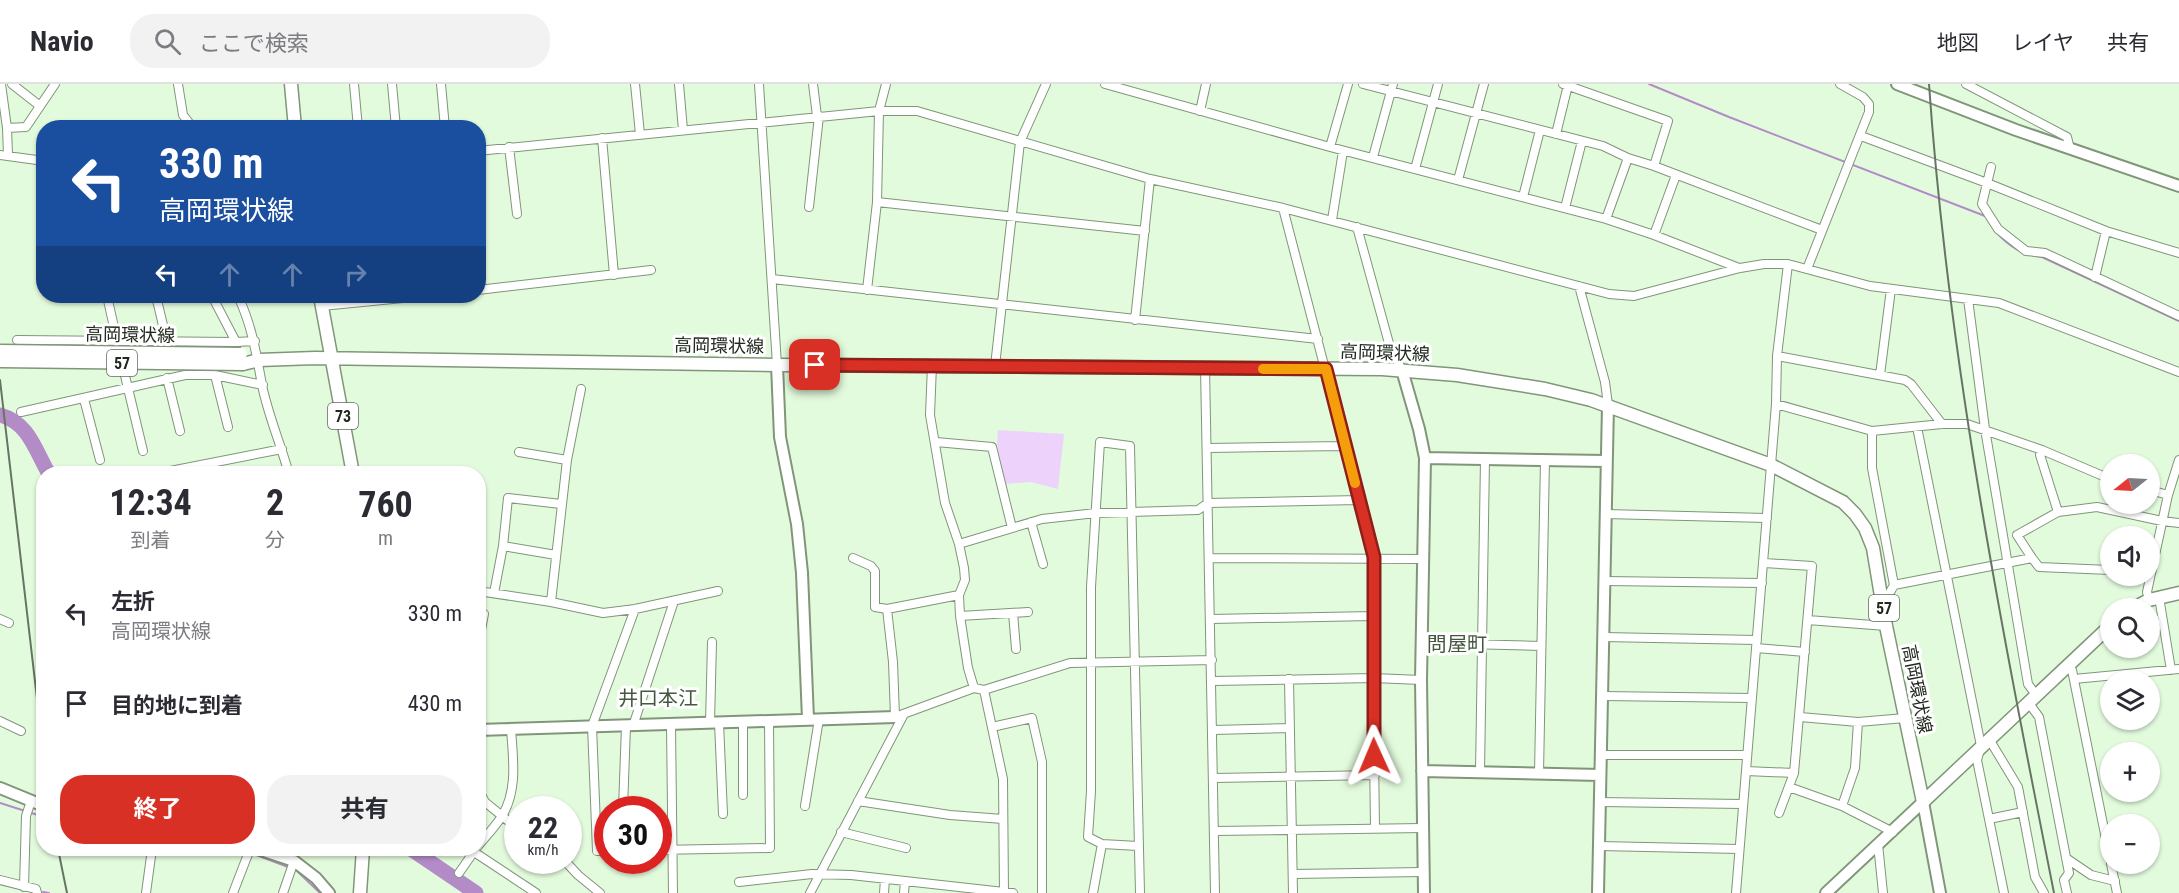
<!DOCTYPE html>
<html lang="ja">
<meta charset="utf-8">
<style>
:root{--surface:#fff;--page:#f2f2f3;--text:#2b2b33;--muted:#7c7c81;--line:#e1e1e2;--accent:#d93025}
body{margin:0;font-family:"Roboto Condensed","Noto Sans JP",sans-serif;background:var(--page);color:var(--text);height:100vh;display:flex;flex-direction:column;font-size:22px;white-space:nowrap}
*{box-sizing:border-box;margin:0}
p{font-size:20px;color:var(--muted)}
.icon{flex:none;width:33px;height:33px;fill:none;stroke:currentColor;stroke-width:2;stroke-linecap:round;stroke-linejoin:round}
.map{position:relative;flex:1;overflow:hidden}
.details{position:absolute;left:36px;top:382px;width:450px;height:390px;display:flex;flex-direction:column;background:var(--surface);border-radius:24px;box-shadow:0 2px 4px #0004}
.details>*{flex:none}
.top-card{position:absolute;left:36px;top:36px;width:450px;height:183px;border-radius:24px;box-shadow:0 2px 4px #0004;background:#1a4fa0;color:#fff;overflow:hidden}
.needle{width:39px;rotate:252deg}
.buttons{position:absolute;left:2100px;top:370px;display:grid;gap:12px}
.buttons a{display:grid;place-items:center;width:60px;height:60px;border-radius:50%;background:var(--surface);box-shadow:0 2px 4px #0004;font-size:30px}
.speed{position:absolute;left:504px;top:712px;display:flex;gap:12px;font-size:30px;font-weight:700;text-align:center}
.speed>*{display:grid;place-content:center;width:78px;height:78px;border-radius:50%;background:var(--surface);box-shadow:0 2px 4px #0004;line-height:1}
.speed small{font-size:15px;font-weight:400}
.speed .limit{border:9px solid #d22;background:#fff;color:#111}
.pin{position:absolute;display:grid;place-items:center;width:51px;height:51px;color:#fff;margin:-26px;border-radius:12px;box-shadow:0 3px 9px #0006}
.me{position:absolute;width:66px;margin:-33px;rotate:359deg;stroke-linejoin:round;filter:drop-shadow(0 0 4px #0008)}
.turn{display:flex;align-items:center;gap:21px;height:126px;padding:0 24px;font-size:27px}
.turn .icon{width:78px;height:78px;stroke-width:2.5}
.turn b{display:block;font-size:42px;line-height:51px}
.lanes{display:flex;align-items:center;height:57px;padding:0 24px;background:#0003;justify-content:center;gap:30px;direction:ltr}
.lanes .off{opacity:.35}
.eta{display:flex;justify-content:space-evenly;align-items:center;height:102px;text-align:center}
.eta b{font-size:36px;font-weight:700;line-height:42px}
.cta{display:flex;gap:12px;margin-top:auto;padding:12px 24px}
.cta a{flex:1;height:69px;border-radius:24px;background:var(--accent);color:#fff;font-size:24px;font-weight:700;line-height:69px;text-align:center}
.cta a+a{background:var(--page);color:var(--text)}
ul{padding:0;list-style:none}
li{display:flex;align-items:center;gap:18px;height:90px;padding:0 24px}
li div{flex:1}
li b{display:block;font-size:22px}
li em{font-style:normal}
header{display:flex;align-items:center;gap:36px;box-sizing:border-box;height:84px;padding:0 30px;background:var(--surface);border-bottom:2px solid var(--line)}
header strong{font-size:28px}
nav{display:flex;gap:33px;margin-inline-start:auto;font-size:21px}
.search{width:420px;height:54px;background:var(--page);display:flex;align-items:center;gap:15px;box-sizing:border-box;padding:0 21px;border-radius:24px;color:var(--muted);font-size:22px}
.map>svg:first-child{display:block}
.green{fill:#edd3fb}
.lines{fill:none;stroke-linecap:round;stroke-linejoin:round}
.stream{stroke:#b28bc7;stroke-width:2}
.river{stroke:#b28bc7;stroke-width:15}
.street-casing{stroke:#80957a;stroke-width:10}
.secondary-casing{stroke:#80957a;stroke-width:14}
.primary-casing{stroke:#80957a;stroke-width:15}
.street{stroke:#fff;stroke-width:8}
.secondary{stroke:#fff;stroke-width:10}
.primary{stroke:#fff;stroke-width:12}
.rail{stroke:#667563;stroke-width:2}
.primary-bridge-casing{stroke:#80957a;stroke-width:15;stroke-linecap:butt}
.primary-bridge{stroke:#fff;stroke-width:12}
.route-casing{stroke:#8d1f18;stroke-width:15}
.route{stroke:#d93025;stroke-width:10}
.slow{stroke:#f59e0b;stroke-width:10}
.labels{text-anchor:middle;stroke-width:6;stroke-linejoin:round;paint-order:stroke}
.shield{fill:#fff;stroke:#646a62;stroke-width:1.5}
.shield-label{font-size:16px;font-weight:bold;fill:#212a1f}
.street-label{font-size:18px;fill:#212a1f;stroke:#fff}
.neighbourhood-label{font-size:20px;fill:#45583f;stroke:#fff}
</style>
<header>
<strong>Navio</strong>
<div class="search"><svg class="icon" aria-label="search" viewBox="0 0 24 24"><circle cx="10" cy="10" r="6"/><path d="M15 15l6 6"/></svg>ここで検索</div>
<nav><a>地図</a><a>レイヤ</a><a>共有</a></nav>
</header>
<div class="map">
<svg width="2179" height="809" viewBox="0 0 2179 809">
<rect width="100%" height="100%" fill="#e3fbdd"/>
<path class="green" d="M 998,346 L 1064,350 L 1058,405 L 1031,398 L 1005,400 L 997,360 Z"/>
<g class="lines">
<path class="stream" d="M 1649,0 L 1729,33 L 1985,132
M 1997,149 C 2010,163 2023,171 2042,173 L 2179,237
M 0,719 L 44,733
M 251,769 L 296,786 L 320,809
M 43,808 L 49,809"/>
<path class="river" d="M 0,331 C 29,339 35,366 49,390
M 411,765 L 476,809"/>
<defs>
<path id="street" d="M 1,0 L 7,44 L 8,71
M 12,0 L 40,22
M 178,0 L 183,31 L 193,44
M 354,0 L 358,44
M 392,0 L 396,44
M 441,0 L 445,44
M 635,0 L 640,50
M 679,0 L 683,46
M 759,0 L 777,281
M 813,0 L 817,32
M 1105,0 L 1330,63 L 1606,135 L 1654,151 L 1739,184
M 1363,0 L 1603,62 L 1628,74 L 1654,82 L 1822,146
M 1563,0 L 1668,37 L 1654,82
M 1966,0 L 2067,53 L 2070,65
M 1200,27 L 1206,0
M 7,44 L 26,43 L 55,0
M 1556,50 L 1568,1
M 1861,52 L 1987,99 L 2106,147 L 2179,169
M 602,54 L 614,191
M 509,63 L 517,130
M 1330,63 L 1348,0
M 478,67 L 879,27 L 917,27 L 1150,95 L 1283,124 L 1609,210 L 1634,212 L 1740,184 L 1764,180 L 1788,180 L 1870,202 L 1999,219 L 2179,288
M 0,71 L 44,77
M 1373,73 L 1393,0
M 1991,83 L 1982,120 L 1998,145 L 2026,167 L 2045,169 L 2179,232
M 1415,85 L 1438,0
M 1458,96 L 1484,0
M 1523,113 L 1540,46
M 877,118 L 1145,147
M 809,123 L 819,32
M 1283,124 L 1374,473 L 1373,594 L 1375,744
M 1565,124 L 1582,57
M 1606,135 L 1628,74
M 1332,136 L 1343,67
M 1357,143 L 1390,263 L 1402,286
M 1654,151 L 1676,91
M 1807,185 L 1869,28 L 1869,20 L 1863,13 L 1840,0
M 2095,193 L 2106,147
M 772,195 L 1318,255
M 1579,202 L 1605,298 L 1608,321
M 478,206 L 651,186
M 867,206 L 877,118 L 879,27 L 886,0
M 107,212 L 118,261
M 156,212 L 167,258
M 212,212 L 236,258 L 255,257
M 238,212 C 252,242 256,268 262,301 C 268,331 281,361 289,390
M 1968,215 L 1985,345 L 2028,600 L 2036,611
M 322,222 L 423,212
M 1135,236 L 1150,95
M 17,256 L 236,258
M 1777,272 L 1905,296 L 1911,300 L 1942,340
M 121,275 L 143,367
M 932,281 L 930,331 L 945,419 L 959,460 L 964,484 L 965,496 L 959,511 L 960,532 L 968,584 L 974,604
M 995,282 L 1020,58 L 1046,0
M 1205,284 L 1215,809
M 215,291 L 228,343
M 1880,291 L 1891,205
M 167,294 L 180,347
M 84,315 L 100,376
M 1776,320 L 1872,347 L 1942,340 L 1967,340 L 2042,366 L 2110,395
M 21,328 L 185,291 L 215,291 L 263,301
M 1917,343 L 1981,662 L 1977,676 L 2004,809
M 1872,347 L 1872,384 L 1894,501 L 1883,521
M 936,358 L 992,363 L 1012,444
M 1208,364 L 1345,362
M 519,368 L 567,376
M 155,390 L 282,365
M 2150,406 L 2168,411
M 2058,428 L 2097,423 L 2162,437 L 2179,439
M 1605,430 L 1767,434
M 1031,438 L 1043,480
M 959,460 L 1042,435 L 1096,429 L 1198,426 L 1208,419 L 1360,416
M 503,462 L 556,471
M 853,474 L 871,482 L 875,487 L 875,523 L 887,525 L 959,511
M 1209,474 L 1424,475
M 2032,474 L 2039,483 L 2110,486
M 1764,479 L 1812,482 L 1794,689 L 1779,729
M 1604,497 L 1762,499
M 1894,501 L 2032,474 L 2017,451 L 2058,428 L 2040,371 L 2042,366
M 478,507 L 551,518 L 603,529 L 635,525 L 718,507
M 494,509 L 503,462 L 508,414 L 561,420
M 2159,513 L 2171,586
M 2149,516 L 2147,508 L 2168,411 L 2179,376
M 551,518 L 567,376 L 581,305
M 887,525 L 893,578 L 895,633 L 974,604 L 984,606 L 1070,579 L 1212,576
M 478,529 L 484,530 L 478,561
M 1013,529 L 1016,565
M 960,532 L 1028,528
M 0,535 L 9,539
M 1211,535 L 1373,532
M 1808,536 L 1886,542
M 1603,553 L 1757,556
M 1422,559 L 1541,562
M 1756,564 L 1805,568
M 2068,582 L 2072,586 L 2110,775
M 1289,595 L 1293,809
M 2074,595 L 2179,585
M 1212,597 L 1373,594 L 1421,596
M 984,606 L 1003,695 L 1004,809
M 1602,612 L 1752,614
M 2028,618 L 2039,633 L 2069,789 L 2064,796 L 2067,809
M 1800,633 L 1858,638 L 1905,634
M 0,637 L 21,647
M 710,639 L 712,558
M 719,639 L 723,730
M 671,641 L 673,809
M 633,642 L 674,517
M 992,643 L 1032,634 L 1042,678 L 1042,809
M 1213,646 L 1290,644
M 1989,655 L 2018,703 L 2035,793 L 2044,809
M 1601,671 L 1747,671
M 1746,687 L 1794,689
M 1480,688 L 1485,375
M 1539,689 L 1545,376
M 1214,694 L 1375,691
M 1789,703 L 1842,722 L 1893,748
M 478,705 L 485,718 L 518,745
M 743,711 L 743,638
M 858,717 L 950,731 L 1003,735
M 1599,718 L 1743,720
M 805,722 L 819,635
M 1842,722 L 1855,684 L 1858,638
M 623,725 L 626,642
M 1989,735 L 2023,728
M 1214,747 L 1423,744
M 841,748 L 906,764
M 1878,760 L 1883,809
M 478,762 C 486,752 495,743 502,732 C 518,706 513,674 511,645
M 1138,762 L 1102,760 L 1088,753 L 1091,707 L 1091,503 L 1100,358 L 1130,362 L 1140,809
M 1599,762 L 1739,765
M 658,766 L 770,764 L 769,637
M 608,767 L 597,767 L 592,642 L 635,525
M 474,768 L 536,809
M 2066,774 L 2091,791 L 2115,797
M 565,777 L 578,791 L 600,809
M 2111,780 L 2117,809
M 459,789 L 475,766
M 1293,790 L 1423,788
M 0,796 L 36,805 L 37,809
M 739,798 L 812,790 L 851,791 L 1013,809
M 24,803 L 26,732 L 31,717
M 146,809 L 152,765
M 233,809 L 250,765
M 283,809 L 294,777
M 810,809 L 903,632
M 884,809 L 885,795
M 904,809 L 905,797
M 1093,809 L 1102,760
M 1736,809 L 1776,320 L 1777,272 L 1788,180"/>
<path id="secondary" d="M 1897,0 L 2016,46 L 2179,102
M 777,281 L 780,353 L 797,440 L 802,489 L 808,635
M 1402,286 L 1419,345 L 1425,374 L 1421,596 L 1424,809
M 1425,374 L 1606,377
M 478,646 L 895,633
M 1422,687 L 1600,691
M 0,704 L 44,722
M 1923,718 L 1940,809
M 258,765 L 294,777 L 316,794 L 329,809
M 1598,809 L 1608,321
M 1826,809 L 1923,718"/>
<path id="primary" d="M 291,0 L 295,44
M 320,212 L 353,390
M 243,280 L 259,276 L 315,274 L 777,281 L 1382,285 L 1457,291 L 1545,305 L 1591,316 L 1771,381 L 1843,418 L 1855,430 L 1865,444 L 1873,464 L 1886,542 L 1923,718
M 2132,525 L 2149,516 L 2179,509
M 1923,718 L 2110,542
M 360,809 L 363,765"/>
</defs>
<use href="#street" class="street-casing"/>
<use href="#secondary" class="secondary-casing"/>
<use href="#primary" class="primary-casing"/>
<use href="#street" class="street"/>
<use href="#secondary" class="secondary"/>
<use href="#primary" class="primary"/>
<path class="rail" d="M 1929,0 C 1948,273 2001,541 2054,809
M 0,296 L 44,675
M 38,666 L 44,705
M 58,765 L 67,809"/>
<defs>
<path id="primary-bridge" d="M 0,267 L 241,270
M 0,277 L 243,280"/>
</defs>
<use href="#primary-bridge" class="primary-bridge-casing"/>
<use href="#primary-bridge" class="primary-bridge"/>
</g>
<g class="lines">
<defs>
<path id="route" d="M 815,281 L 1326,285 L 1374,473 L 1374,672"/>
</defs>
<use href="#route" class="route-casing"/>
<use href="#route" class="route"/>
<path class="slow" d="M 1263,285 L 1326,285 L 1355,399"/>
</g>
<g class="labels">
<g class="shield">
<rect x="107" y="266" width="30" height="26" rx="4.5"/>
<rect x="328" y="319" width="30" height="26" rx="4.5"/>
<rect x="1869" y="511" width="30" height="26" rx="4.5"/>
</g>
<g class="shield-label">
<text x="122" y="285">57</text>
<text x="343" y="338">73</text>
<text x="1884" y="530">57</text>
</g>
<g class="street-label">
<text transform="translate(130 251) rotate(1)" y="6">高岡環状線</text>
<text transform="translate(719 262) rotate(1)" y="6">高岡環状線</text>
<text transform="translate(1385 269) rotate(2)" y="6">高岡環状線</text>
<text transform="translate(1917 605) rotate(79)" y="6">高岡環状線</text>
</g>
<g class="neighbourhood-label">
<text x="1457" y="567">問屋町</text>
<text x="658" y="621">井口本江</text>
</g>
</g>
</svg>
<div class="buttons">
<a><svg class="needle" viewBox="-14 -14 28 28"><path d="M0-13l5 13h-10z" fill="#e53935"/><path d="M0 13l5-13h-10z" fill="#7c7c81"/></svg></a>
<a><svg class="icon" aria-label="sound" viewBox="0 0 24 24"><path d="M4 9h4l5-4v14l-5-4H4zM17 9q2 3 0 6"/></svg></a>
<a><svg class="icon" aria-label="search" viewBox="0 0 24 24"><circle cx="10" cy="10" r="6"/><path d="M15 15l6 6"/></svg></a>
<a><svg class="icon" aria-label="layers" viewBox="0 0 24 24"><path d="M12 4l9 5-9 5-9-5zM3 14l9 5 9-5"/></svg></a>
<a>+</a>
<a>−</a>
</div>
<div class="speed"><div>22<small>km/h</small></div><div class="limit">30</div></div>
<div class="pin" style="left:815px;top:281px;background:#d93025"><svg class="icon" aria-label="arrive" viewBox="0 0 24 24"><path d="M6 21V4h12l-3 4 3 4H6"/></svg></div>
<svg class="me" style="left:1374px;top:672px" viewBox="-20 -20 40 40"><path d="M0-17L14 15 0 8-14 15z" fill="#d93025" stroke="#fff" stroke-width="4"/></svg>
<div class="top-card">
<div class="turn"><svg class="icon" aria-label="left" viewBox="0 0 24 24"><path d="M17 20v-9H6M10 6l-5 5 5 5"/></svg><div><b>330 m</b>高岡環状線</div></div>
<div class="lanes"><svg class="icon" aria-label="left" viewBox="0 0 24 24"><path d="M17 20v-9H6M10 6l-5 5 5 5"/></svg><svg class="icon off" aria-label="ahead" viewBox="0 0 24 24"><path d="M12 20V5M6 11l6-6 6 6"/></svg><svg class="icon off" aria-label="ahead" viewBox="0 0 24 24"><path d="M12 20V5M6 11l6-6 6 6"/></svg><svg class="icon off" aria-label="right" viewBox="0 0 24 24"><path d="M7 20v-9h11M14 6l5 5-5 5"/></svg></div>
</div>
<section class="details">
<div class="eta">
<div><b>12:34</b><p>到着</p></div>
<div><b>2</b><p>分</p></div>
<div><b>760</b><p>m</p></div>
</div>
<ul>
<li><svg class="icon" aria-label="left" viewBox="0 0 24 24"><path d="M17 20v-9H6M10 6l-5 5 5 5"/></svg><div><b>左折</b><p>高岡環状線</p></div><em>330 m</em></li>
<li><svg class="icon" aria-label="arrive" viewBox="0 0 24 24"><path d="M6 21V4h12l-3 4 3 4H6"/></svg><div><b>目的地に到着</b></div><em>430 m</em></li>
</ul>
<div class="cta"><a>終了</a><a>共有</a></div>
</section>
</div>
